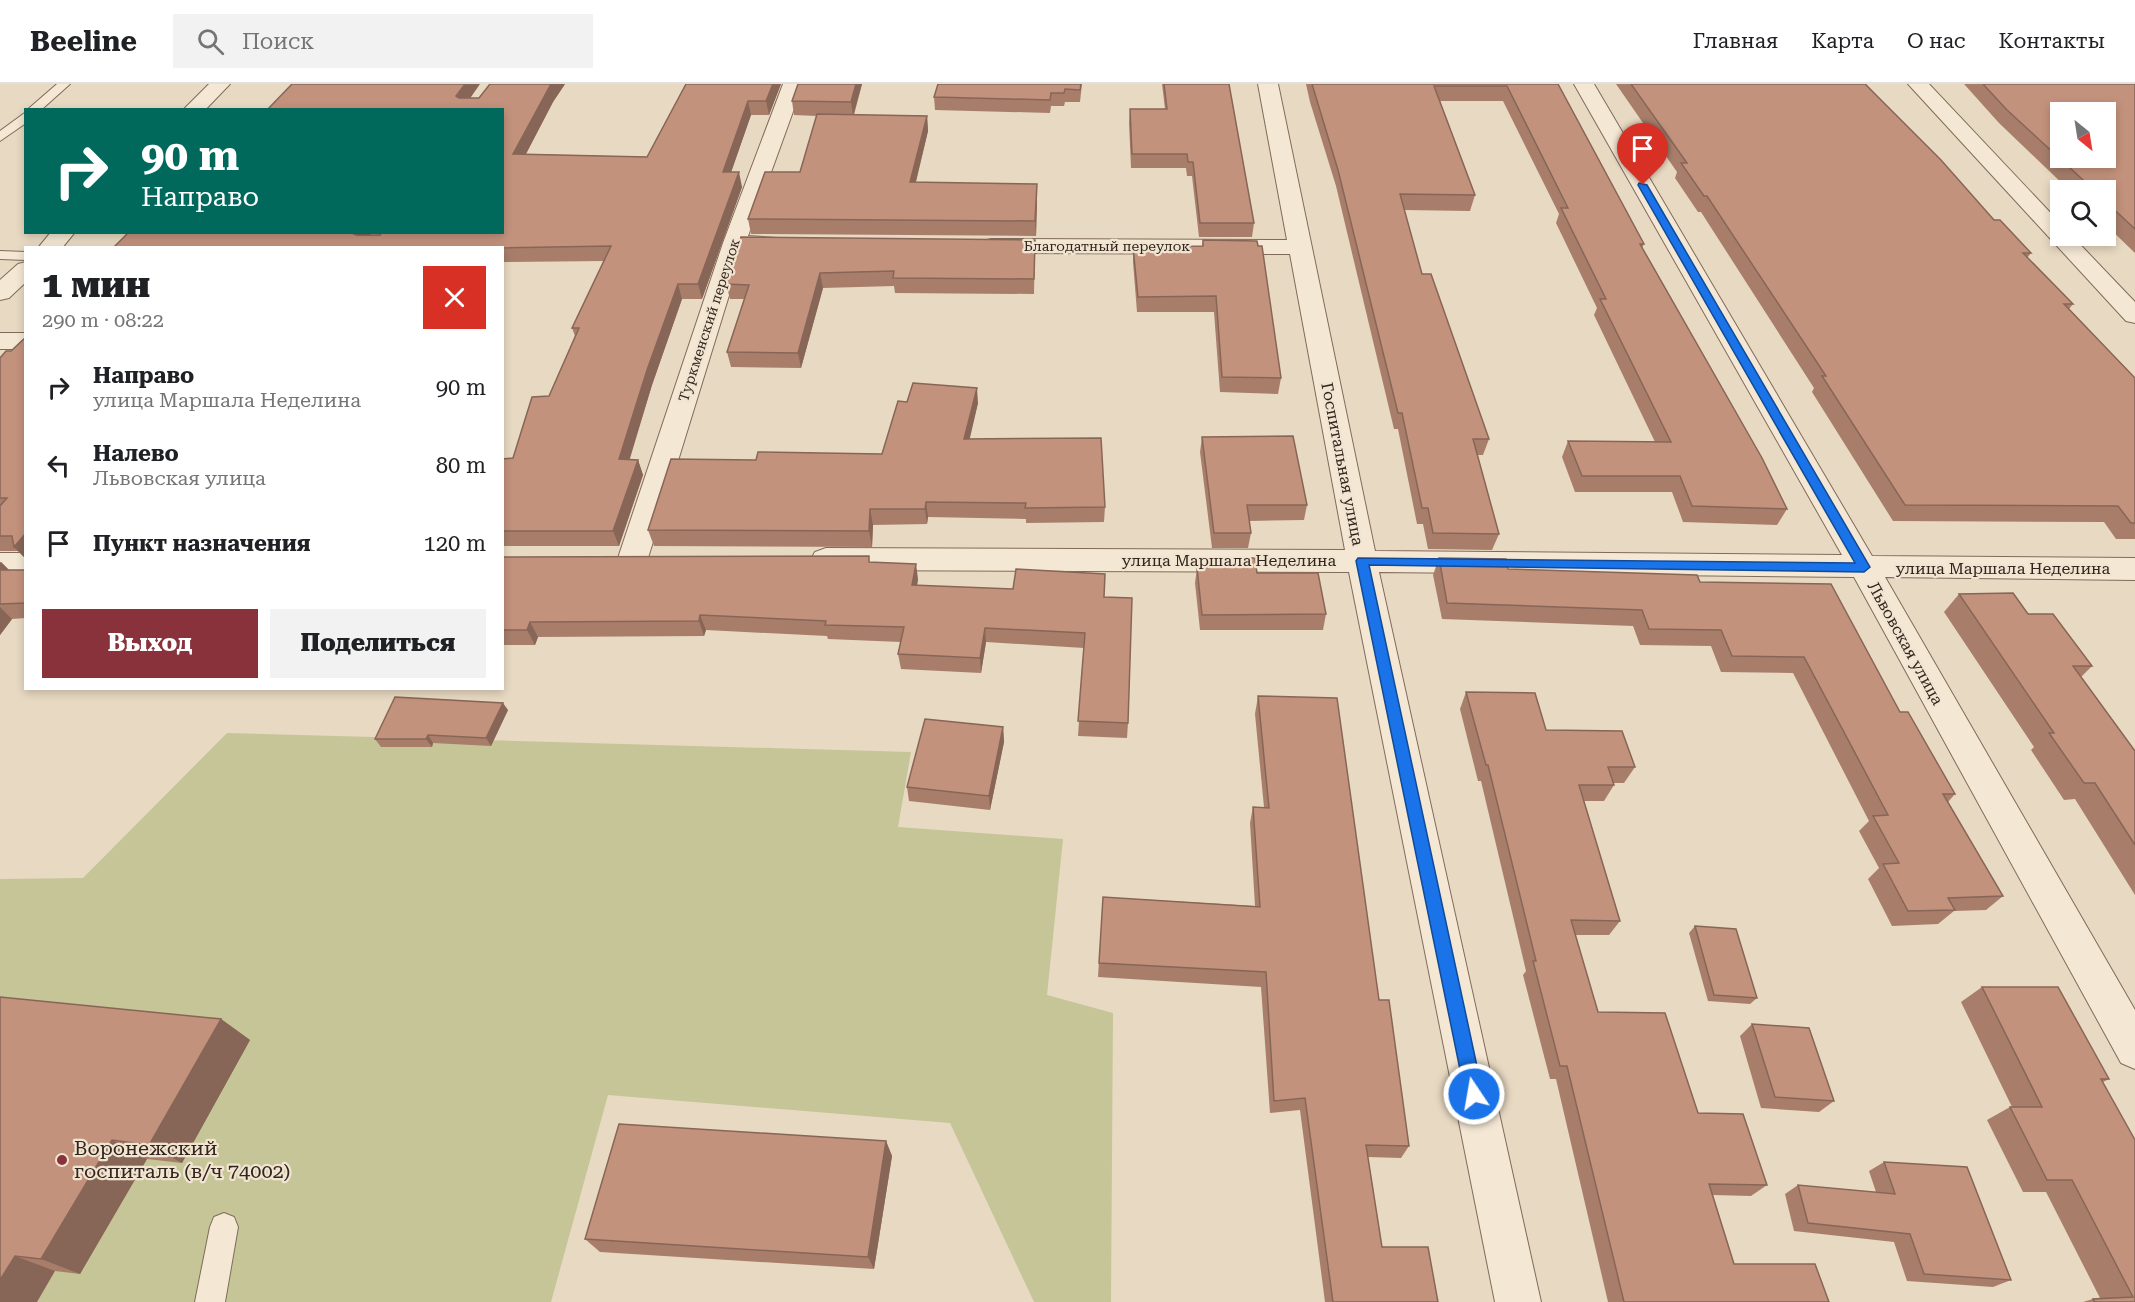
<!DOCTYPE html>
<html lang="ru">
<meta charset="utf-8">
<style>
:root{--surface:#fff;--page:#f2f2f2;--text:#202124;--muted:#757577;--line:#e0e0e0;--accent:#89323c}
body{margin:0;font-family:"Roboto Serif",serif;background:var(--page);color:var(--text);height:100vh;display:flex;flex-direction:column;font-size:22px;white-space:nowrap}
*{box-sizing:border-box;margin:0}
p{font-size:20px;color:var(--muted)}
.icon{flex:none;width:33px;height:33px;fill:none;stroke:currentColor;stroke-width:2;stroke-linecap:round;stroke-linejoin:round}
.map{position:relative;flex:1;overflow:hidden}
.details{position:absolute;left:24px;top:162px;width:480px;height:444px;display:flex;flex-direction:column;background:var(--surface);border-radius:0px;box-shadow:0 3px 9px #0003}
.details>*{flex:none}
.top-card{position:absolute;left:24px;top:24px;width:480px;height:126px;border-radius:0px;box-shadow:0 3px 9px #0003;background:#00695c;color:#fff;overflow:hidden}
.needle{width:39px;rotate:150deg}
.buttons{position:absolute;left:2050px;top:18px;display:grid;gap:12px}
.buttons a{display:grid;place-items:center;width:66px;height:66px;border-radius:0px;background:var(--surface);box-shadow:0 3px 9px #0003;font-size:30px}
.pin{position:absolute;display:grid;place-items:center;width:51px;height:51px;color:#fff;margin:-62px -26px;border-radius:50% 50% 50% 0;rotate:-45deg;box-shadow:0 0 6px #0007}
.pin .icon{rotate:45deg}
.me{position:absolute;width:66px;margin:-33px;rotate:348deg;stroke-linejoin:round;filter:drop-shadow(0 0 4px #0008)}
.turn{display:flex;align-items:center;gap:21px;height:126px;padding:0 18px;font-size:27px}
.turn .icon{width:78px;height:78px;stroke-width:2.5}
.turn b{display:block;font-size:42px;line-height:51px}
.round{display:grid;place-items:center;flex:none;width:63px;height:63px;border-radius:0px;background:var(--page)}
.overview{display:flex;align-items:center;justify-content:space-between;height:102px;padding:0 18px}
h1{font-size:36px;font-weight:800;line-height:45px}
.action{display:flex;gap:12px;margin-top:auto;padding:12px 18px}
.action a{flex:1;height:69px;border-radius:0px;background:var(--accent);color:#fff;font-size:24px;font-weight:800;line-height:69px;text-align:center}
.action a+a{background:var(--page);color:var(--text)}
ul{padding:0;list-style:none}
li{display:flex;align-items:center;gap:18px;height:78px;padding:0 18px}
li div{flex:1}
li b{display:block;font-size:22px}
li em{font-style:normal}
header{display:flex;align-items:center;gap:36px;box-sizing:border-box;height:84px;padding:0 30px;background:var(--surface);border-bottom:2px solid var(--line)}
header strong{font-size:28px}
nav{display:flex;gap:33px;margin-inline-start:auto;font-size:21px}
.search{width:420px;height:54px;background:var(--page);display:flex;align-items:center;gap:15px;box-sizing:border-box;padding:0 21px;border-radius:0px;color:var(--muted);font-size:22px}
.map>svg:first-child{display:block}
.green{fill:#c5c598}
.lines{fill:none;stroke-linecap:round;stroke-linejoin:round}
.service-casing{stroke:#806b5b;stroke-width:2}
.minor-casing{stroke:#806b5b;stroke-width:2}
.tertiary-casing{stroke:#806b5b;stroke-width:2}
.service{fill:#f4e7d4;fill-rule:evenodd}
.minor{fill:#f4e7d4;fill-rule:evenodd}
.tertiary{fill:#f4e7d4;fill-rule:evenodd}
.wall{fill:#a87e6b}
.shaded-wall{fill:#886657}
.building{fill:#c3927c;stroke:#886657;stroke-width:1.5;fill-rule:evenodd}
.route{fill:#1a73e8;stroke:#114b97;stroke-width:1.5}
.poi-dot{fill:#89323c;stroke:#f1e4d1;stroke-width:2}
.labels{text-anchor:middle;stroke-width:4.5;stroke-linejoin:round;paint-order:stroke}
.far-street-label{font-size:14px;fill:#32251e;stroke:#f1e4d1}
.street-label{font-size:16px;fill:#32251e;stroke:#f1e4d1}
.near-poi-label{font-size:20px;fill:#32251e;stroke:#f1e4d1;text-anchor:start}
</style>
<header>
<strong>Beeline</strong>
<div class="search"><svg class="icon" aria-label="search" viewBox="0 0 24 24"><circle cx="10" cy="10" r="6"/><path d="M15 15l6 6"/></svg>Поиск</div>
<nav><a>Главная</a><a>Карта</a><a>О нас</a><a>Контакты</a></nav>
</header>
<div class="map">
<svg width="2135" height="1218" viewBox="0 0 2135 1218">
<rect width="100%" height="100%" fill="#e8d9c2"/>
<path class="green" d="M 227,649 L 911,668 L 898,743 L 1063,755 L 1047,911 L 1113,929 L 1111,1218 L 1034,1218 L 950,1039 L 608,1011 L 551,1218 L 0,1218 L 0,795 L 83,794 Z"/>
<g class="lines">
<defs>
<path id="service" d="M 57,0 L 70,0 L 41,26 L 27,26 Z
M 26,28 L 26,39 L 0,57 L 0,47 Z
M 0,167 L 26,168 L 26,176 L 0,175 Z
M 224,1129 L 234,1133 L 238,1143 L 225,1218 L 195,1218 L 210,1143 L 214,1133 Z"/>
<path id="minor" d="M 783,0 L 803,0 L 748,152 L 791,155 L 794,160 L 791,165 L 783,167 L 743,166 L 648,474 L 644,481 L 633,485 L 622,481 L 618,474 L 723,159 Z
M 1258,0 L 1278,0 L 1375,467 L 1842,471 L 1574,0 L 1594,0 L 1872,472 L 2135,474 L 2135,496 L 1885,493 L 2135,926 L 2135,985 L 2121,979 L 1854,493 L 1379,488 L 1541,1218 L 1495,1218 L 1349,488 L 826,486 L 815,482 L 811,475 L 815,468 L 826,464 L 1345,466 L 1290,170 L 991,169 L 983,167 L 980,162 L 983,157 L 991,155 L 1287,156 Z
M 1908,0 L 1929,0 L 2061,140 L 2061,152 L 2072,152 L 2135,218 L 2135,239 L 2126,237 Z
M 0,249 L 26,249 L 26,265 L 0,265 Z
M 0,469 L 26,469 L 26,491 L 0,491 Z"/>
<path id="tertiary" d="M 209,0 L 230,0 L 205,26 L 183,26 Z
M 51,148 L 75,148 L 62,164 L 38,164 Z
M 26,178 L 26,198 L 9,214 L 0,216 L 0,196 L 18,180 Z"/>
</defs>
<use href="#service" class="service-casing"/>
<use href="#minor" class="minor-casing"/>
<use href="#tertiary" class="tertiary-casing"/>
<use href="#service" class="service"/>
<use href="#minor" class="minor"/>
<use href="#tertiary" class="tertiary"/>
</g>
<path class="wall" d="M 490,0 L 565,0 L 553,18 L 526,70 L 647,73 L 686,0 L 781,0 L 769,31 L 751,31 L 731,88 L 742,103 L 702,215 L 682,215 L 652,301 L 629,375 L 638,376 L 643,391 L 619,462 L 502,462 L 502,375 L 513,374 L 549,312 L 575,252 L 572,244 L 604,177 L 502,178 L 502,164 L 129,148 L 372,148 L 370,151 L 502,148 L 470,14 L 479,14 Z
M 798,0 L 862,0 L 854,31 L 927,32 L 928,47 L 916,98 L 1037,115 L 1036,152 L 751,150 L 748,135 L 800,88 L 817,32 L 794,31 L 792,17 Z
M 938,0 L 1082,0 L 1080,18 L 1065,18 L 1064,22 L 1051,22 L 1050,29 L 935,26 L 934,13 Z
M 1162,0 L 1229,0 L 1254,139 L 1252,153 L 1199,153 L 1192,92 L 1187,92 L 1186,84 L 1131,84 L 1129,39 L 1130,25 L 1165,25 Z
M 1306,0 L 1558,0 L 1644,160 L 1642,164 L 1787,425 L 1777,441 L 1683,438 L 1672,408 L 1575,408 L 1562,373 L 1568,357 L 1655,358 L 1594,231 L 1597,224 L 1556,139 L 1559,130 L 1503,17 L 1440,17 L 1475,111 L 1470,127 L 1404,126 L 1422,190 L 1489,355 L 1483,371 L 1477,371 L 1499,450 L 1492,466 L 1428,465 L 1423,440 L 1417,440 L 1398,345 L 1394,345 L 1336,102 L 1310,18 Z
M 1616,0 L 1866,0 L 1994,136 L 2031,169 L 2027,174 L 2073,220 L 2069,225 L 2135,294 L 2135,455 L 2116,455 L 2104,438 L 1893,437 L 1812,308 L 1814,304 L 1701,128 L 1698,128 L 1675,94 L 1677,88 Z
M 1964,0 L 2135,0 L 2135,169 L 2106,141 L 2106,106 L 2069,106 L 1999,39 Z
M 1035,156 L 1034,210 L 895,209 L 894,202 L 823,204 L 801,284 L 731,283 L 727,268 L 744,215 L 730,215 L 726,200 Z
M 1203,156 L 1281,294 L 1278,310 L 1220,308 L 1214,228 L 1137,228 L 1133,178 L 1133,163 L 1202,162 Z
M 26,253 L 26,475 L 18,467 L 0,467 L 0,274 L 11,267 Z
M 907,318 L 978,319 L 969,355 L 1105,423 L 1104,438 L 1026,439 L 1026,435 L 928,433 L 927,440 L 873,441 L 872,463 L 654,462 L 648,446 L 756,376 L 882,370 Z
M 1202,353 L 1307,421 L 1304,436 L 1249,437 L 1251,449 L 1248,464 L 1212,464 L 1200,368 Z
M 502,473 L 870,478 L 918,495 L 917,501 L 1104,513 L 1128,639 L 1127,654 L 1078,652 L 1084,564 L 986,558 L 981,589 L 901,585 L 898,570 L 901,558 L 828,555 L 827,552 L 706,546 L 704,552 L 538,553 L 535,561 L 502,561 Z
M 1216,474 L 1257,489 L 1326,530 L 1323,546 L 1200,546 L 1195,499 L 1197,484 L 1215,483 Z
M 1439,474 L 1508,485 L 1700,498 L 1900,628 L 1955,710 L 1948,718 L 2003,812 L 1986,826 L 1954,827 L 1938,840 L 1892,842 L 1868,795 L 1879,784 L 1859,747 L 1869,737 L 1793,589 L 1721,588 L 1711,562 L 1640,561 L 1633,542 L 1442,535 L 1433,491 Z
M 0,478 L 1,478 L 9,486 L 26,486 L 26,534 L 12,535 L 0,551 Z
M 1959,510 L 2028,530 L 2092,582 L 2081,593 L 2135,667 L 2135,811 L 2075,715 L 2064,716 L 2031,666 L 2034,663 L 1944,528 Z
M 1466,608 L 1546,646 L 1635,683 L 1624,699 L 1613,699 L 1614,701 L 1604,717 L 1584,717 L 1620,837 L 1609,851 L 1575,851 L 1598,928 L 1698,1029 L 1767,1101 L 1751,1112 L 1713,1111 L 1734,1180 L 1829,1218 L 1608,1218 L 1556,995 L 1550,995 L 1523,891 L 1526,887 L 1481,697 L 1478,697 L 1460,625 Z
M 1258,612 L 1379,916 L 1409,1062 L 1401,1074 L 1368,1073 L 1382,1163 L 1438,1218 L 1325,1218 L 1300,1026 L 1270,1029 L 1261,903 L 1098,893 L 1103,813 L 1255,822 L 1250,739 L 1253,723 L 1264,723 L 1255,630 Z
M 508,626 L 491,662 L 433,659 L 432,663 L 381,663 L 375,655 Z
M 1003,643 L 1004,658 L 990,726 L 909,717 L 907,703 Z
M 1695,842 L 1757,914 L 1750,920 L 1708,917 L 1689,849 Z
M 1982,903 L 2109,995 L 2103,998 L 2135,1218 L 2083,1218 L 2093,1215 L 2100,1214 L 2046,1108 L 2023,1108 L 1987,1036 L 2010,1023 L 2012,1023 L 1961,918 Z
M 0,913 L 221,935 L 250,956 L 182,1079 L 147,1075 L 80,1190 L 55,1187 L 0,1218 Z
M 1752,940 L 1834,1017 L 1819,1028 L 1761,1024 L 1740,952 Z
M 886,1057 L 892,1072 L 874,1185 L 600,1168 L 585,1155 Z
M 1884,1078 L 2011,1196 L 1993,1203 L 1907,1197 L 1894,1158 L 1794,1147 L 1785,1110 L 1798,1101 L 1876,1108 L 1869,1087 Z"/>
<path class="shaded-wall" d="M 465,0 L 480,0 L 462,26 L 456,12 Z
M 551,0 L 565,0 L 553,18 L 518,85 L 513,70 Z
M 773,0 L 781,0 L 769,31 L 766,17 Z
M 856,0 L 862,0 L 853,32 L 851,18 Z
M 748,17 L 751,31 L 726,103 L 723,88 Z
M 927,32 L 928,47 L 912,113 L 910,98 Z
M 739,88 L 742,103 L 702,215 L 698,200 Z
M 1037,100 L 1037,115 L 1036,152 L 1035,137 Z
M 355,148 L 372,148 L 362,164 L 354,150 Z
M 820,189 L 823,204 L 801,284 L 798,269 Z
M 678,200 L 682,215 L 652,301 L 625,391 L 619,375 L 647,286 Z
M 977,304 L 978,319 L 966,371 L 964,355 Z
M 638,376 L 643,391 L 619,462 L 613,447 Z
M 926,418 L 928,433 L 927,440 L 925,425 Z
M 870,425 L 873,441 L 872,463 L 869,447 Z
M 26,449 L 26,475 L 14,463 Z
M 1,478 L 16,493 L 0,492 L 0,480 Z
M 916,480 L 918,495 L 915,515 L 912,501 Z
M 0,523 L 12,535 L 0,551 Z
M 700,531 L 706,546 L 704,552 L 699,537 Z
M 530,538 L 538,553 L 535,561 L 527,546 Z
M 985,544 L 986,558 L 981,589 L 980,574 Z
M 503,619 L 508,626 L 491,662 L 486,654 Z
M 1003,643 L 1004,658 L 990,726 L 989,712 Z
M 428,651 L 433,659 L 432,663 L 426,655 Z
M 221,935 L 250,956 L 182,1079 L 149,1061 Z
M 112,1056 L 147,1075 L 80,1190 L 41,1175 Z
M 886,1057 L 892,1072 L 874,1185 L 868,1173 Z
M 15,1172 L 55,1187 L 37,1218 L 0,1218 L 0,1196 Z"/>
<path class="building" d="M 292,0 L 465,0 L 456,12 L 459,14 L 479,14 L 490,0 L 551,0 L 513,70 L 647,73 L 686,0 L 773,0 L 766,17 L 748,17 L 723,88 L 739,88 L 698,200 L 678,200 L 647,286 L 619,375 L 638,376 L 613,447 L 502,447 L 502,375 L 513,374 L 532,313 L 549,312 L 579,244 L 572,244 L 611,162 L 493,164 L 113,164 L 129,148 L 355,148 L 354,150 L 357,151 L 380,151 L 382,148 L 502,148 L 502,26 L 267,26 Z
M 798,0 L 856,0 L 851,18 L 792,17 Z
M 938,0 L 1081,0 L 1080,6 L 1065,5 L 1064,9 L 1051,9 L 1050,16 L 934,13 Z
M 1164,0 L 1229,0 L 1254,139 L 1200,139 L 1193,78 L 1188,78 L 1187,70 L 1132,70 L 1130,25 L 1167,25 Z
M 1312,0 L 1558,0 L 1644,160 L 1640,160 L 1762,374 L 1787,425 L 1692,422 L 1680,392 L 1582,392 L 1568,357 L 1671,358 L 1600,215 L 1606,215 L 1561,124 L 1568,124 L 1507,2 L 1434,2 L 1475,111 L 1400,110 L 1422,190 L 1431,190 L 1489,355 L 1473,355 L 1499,450 L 1433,449 L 1428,424 L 1422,424 L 1402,329 L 1398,329 L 1338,86 Z
M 1631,0 L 1865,0 L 1941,76 L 1994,136 L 2000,136 L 2031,169 L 2023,169 L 2073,220 L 2064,220 L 2135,294 L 2135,439 L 2131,439 L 2118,422 L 1905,421 L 1822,292 L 1826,292 L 1707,112 L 1704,112 L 1681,79 L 1687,79 Z
M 1983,0 L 2135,0 L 2135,145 L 2106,118 L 2106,106 L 2094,106 L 2007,26 ZM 2061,28 L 2106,28 L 2106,74 L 2061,74 Z
M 817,30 L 927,32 L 910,98 L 1037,100 L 1035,137 L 748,135 L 765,88 L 800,88 Z
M 741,153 L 1035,156 L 1034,195 L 893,194 L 894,187 L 820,189 L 798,269 L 727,268 L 749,201 L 726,200 Z
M 1203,156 L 1257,157 L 1258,162 L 1262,162 L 1281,294 L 1222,293 L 1216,212 L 1138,213 L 1133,163 L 1203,162 Z
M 26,253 L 26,449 L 14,463 L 12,452 L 0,452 L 0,422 L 7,414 L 0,414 L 0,274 L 6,267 L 11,267 Z
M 913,299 L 977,304 L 964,355 L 1101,354 L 1105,423 L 1025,424 L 1026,419 L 926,418 L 925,425 L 870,425 L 869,447 L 648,446 L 671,375 L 756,376 L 758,368 L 882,370 L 898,317 L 907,318 Z
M 1293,352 L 1307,421 L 1247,421 L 1251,449 L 1214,449 L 1202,353 Z
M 869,472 L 869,478 L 916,480 L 912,501 L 1013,505 L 1016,485 L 1105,490 L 1104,513 L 1132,514 L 1128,639 L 1078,637 L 1085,549 L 985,544 L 980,574 L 898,570 L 904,543 L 825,541 L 826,537 L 700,531 L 699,537 L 530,538 L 527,546 L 502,546 L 502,473 Z
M 1216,474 L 1255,474 L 1257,489 L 1318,489 L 1326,530 L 1202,531 L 1197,484 L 1218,483 Z
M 1439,474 L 1506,475 L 1508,485 L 1697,491 L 1700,498 L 1831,500 L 1900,628 L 1908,628 L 1955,710 L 1943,710 L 2003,812 L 1948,814 L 1955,826 L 1908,827 L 1883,780 L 1899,779 L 1873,732 L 1888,731 L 1804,573 L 1732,572 L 1721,546 L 1649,545 L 1642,526 L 1447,519 Z
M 0,486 L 26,486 L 26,519 L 0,520 Z
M 2013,509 L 2028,530 L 2053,530 L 2092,582 L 2073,582 L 2135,667 L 2135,761 L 2095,699 L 2084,699 L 2049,649 L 2054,649 L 1959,510 Z
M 1466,608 L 1535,609 L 1546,646 L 1622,647 L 1635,683 L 1608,683 L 1614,701 L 1579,701 L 1620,837 L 1571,836 L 1598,928 L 1665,929 L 1698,1029 L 1743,1030 L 1767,1101 L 1709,1100 L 1734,1180 L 1815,1180 L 1829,1218 L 1624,1218 L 1567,982 L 1560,982 L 1533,877 L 1536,877 L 1488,681 L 1486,681 Z
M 1258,612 L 1337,614 L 1379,916 L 1389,916 L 1409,1062 L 1366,1061 L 1382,1163 L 1428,1163 L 1438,1218 L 1333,1218 L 1305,1014 L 1274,1017 L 1266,888 L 1099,879 L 1103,813 L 1260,823 L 1253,723 L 1269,724 Z
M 395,613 L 503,619 L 486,654 L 428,651 L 426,655 L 375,655 Z
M 925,635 L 1003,643 L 989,712 L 907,703 Z
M 1695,842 L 1736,845 L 1757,914 L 1714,911 Z
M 1982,903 L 2058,903 L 2109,995 L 2101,995 L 2135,1056 L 2135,1218 L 2095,1218 L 2093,1215 L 2133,1213 L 2072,1096 L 2047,1096 L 2010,1023 L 2042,1023 Z
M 0,913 L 221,935 L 149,1061 L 112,1056 L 41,1175 L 15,1172 L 0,1196 Z
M 1752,940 L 1809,944 L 1834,1017 L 1775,1013 Z
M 619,1040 L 886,1057 L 868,1173 L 585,1155 Z
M 1884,1078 L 1967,1083 L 2011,1196 L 1924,1190 L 1910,1150 L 1808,1139 L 1798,1101 L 1895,1110 Z"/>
<path class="route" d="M 1639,99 L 1647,101 L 1870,483 L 1864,488 L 1369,481 L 1483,1010 L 1480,1016 L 1474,1018 L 1468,1016 L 1465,1010 L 1356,477 L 1358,474 L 1855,479 L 1638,101 Z"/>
<circle class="poi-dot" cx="62" cy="1076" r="6"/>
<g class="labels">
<g class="far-street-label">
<text x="1107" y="167">Благодатный переулок</text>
<text transform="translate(709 236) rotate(-72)" y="5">Туркменский переулок</text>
</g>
<g class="street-label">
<text transform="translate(1343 380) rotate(79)" y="6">Госпитальная улица</text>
<text x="1229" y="482">улица Маршала Неделина</text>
<text x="2003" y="490">улица Маршала Неделина</text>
<text transform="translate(1906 559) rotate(61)" y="6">Львовская улица</text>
</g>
<g class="near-poi-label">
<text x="74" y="1071">Воронежский<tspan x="74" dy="23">госпиталь (в/ч 74002)</tspan></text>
</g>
</g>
</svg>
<div class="buttons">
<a><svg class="needle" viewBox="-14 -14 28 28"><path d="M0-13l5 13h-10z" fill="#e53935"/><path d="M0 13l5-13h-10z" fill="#757577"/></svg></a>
<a><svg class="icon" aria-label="search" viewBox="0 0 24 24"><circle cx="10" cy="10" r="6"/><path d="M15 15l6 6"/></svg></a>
</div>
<div class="pin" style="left:1643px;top:101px;background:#d93025"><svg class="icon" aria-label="arrive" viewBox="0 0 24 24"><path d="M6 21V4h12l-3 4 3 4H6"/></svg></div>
<svg class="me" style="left:1474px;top:1010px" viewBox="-20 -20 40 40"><circle r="17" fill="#1a73e8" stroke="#fff" stroke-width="3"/><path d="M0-11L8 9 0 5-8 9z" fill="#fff"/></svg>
<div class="top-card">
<div class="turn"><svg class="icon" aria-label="right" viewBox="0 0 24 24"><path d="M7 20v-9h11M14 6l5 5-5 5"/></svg><div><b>90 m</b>Направо</div></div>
</div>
<section class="details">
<div class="overview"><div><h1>1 мин</h1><p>290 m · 08:22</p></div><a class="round" style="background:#d93025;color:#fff"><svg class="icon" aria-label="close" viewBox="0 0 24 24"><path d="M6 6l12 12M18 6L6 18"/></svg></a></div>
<ul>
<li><svg class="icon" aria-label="right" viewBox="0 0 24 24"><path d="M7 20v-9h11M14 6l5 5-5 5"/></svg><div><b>Направо</b><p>улица Маршала Неделина</p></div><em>90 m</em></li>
<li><svg class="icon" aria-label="left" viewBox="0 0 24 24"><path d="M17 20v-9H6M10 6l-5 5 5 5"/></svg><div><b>Налево</b><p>Львовская улица</p></div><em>80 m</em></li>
<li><svg class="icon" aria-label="arrive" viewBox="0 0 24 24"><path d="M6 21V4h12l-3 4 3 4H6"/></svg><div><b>Пункт назначения</b></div><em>120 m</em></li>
</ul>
<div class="action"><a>Выход</a><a>Поделиться</a></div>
</section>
</div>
